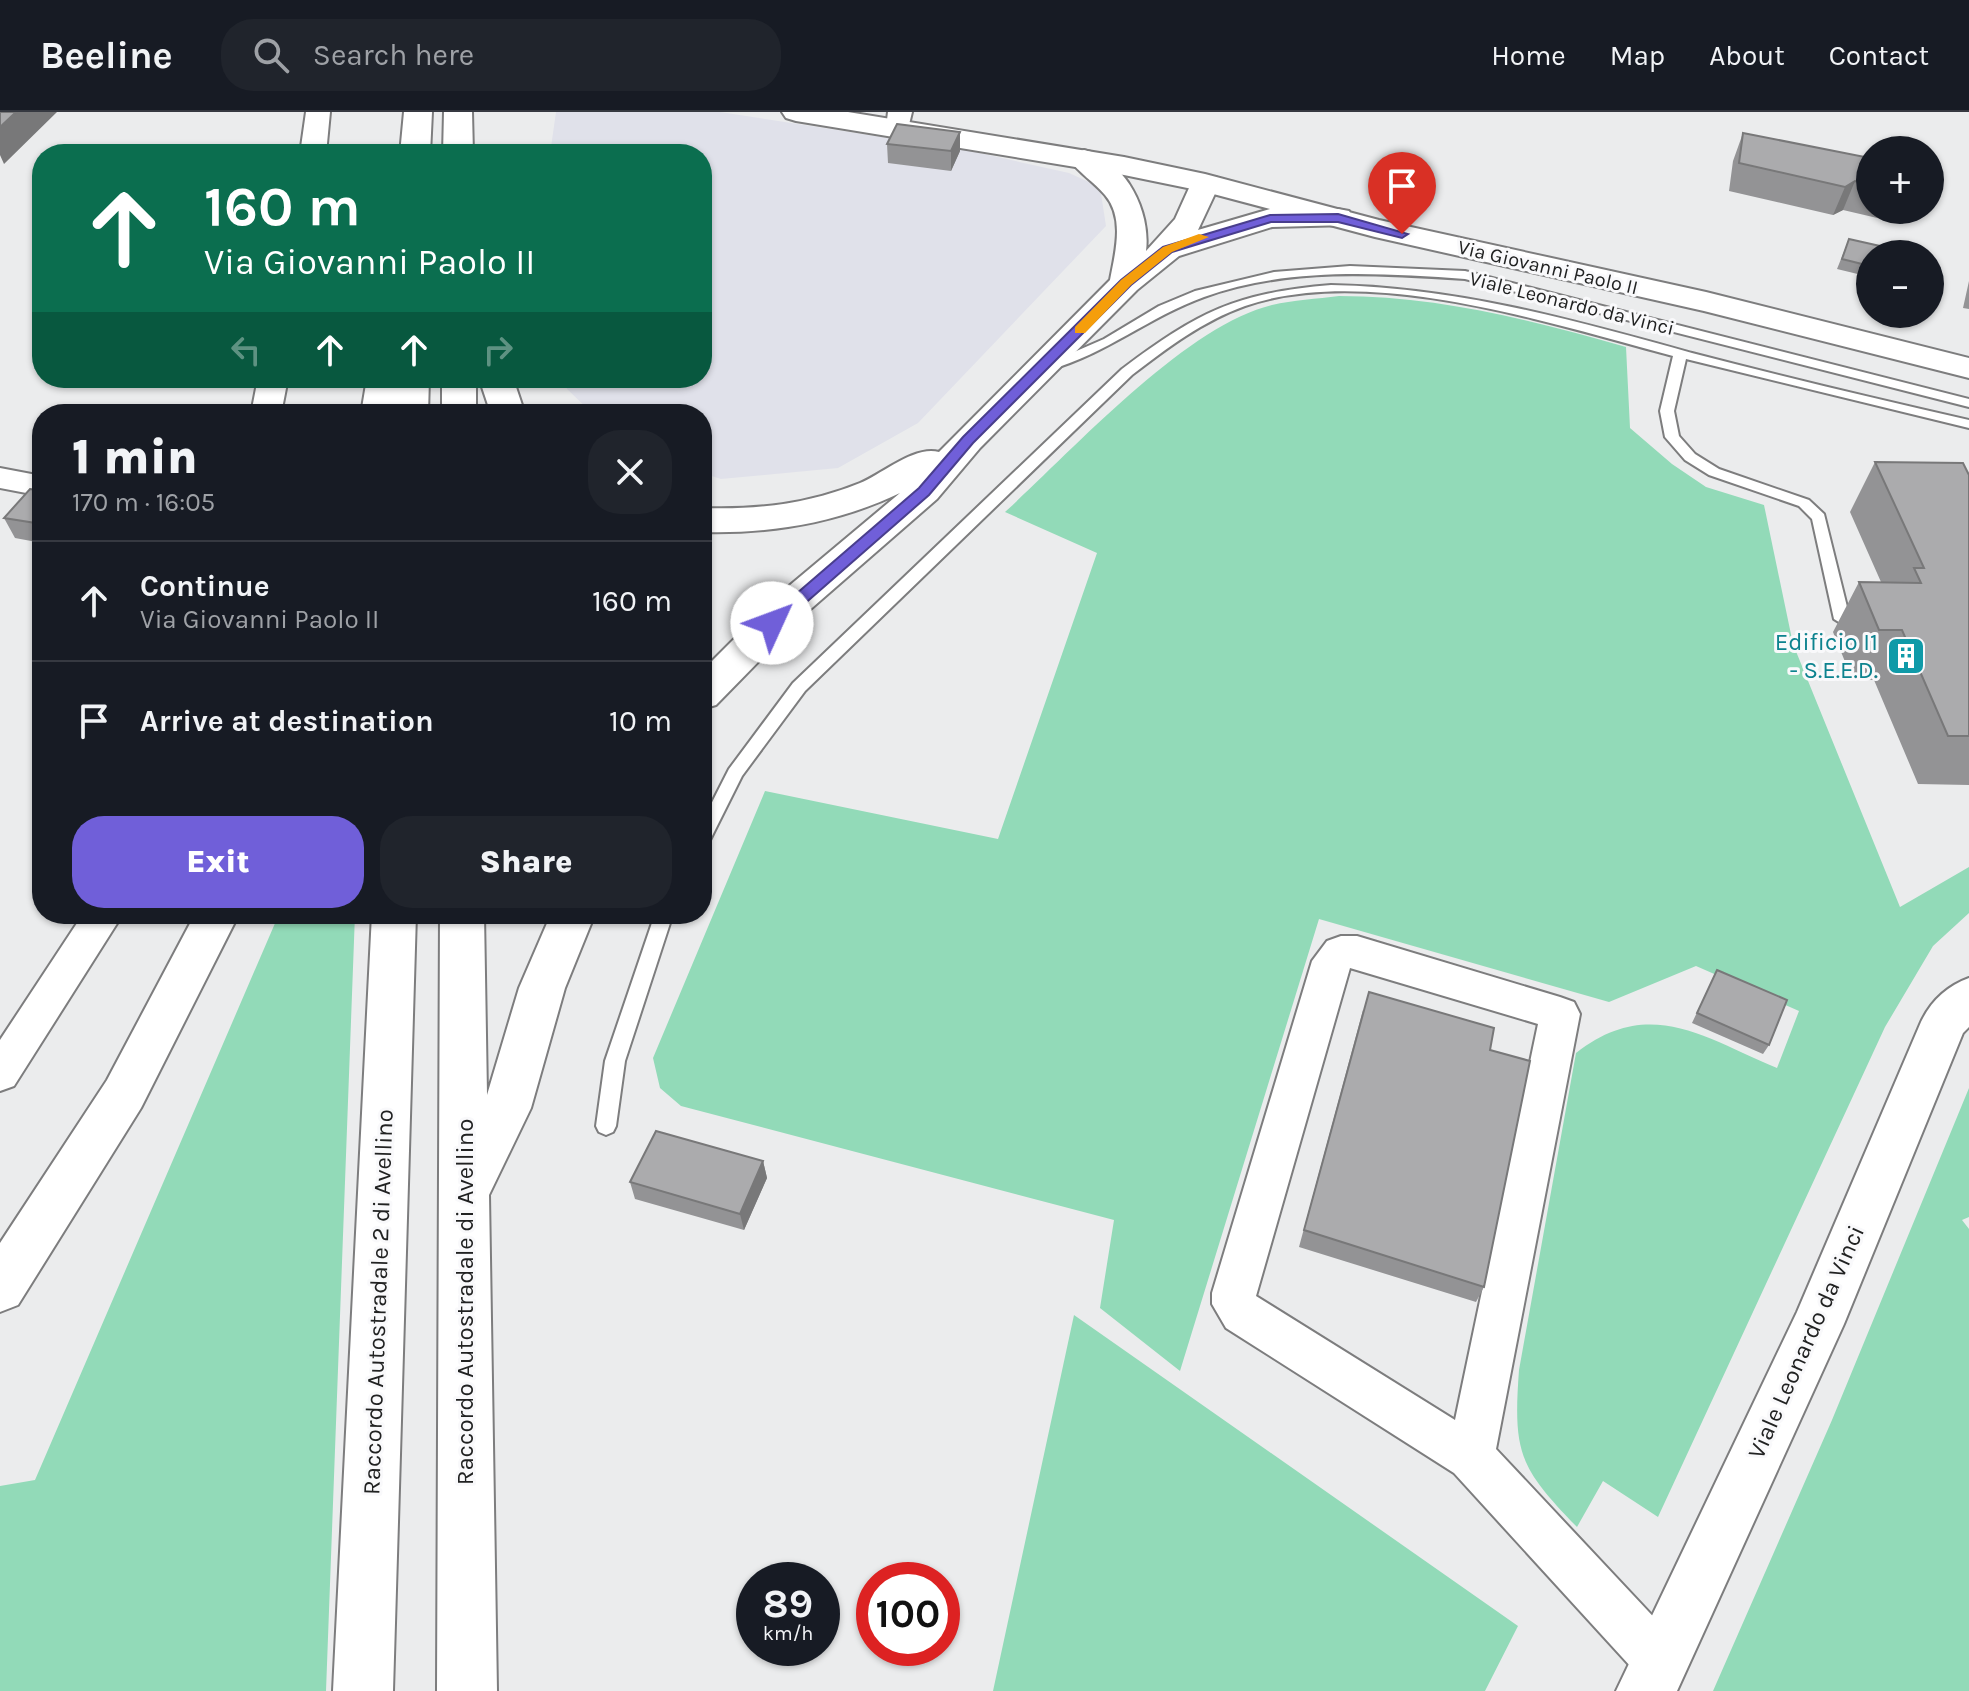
<!DOCTYPE html>
<meta charset="utf-8">
<style>
:root{--surface:#171b24;--page:#20242c;--text:#f1f3f6;--muted:#9ea1a6;--line:#363941;--accent:#705fd9}
body{margin:0;font-family:Karla,sans-serif;background:var(--page);color:var(--text);height:100vh;display:flex;flex-direction:column;font-size:30px;white-space:nowrap}
*{box-sizing:border-box;margin:0}
p{font-size:26px;color:var(--muted)}
.icon{flex:none;width:44px;height:44px;fill:none;stroke:currentColor;stroke-width:2;stroke-linecap:round;stroke-linejoin:round}
.map{position:relative;flex:1;overflow:hidden}
.side{position:absolute;left:32px;top:292px;width:680px;height:520px;display:flex;flex-direction:column;background:var(--surface);border-radius:32px;box-shadow:0 2px 6px #0004}
.side>*{flex:none}
.banner{position:absolute;left:32px;top:32px;width:680px;height:244px;border-radius:32px;box-shadow:0 2px 6px #0004;background:#0b6e4f;color:#fff;overflow:hidden}
.tools{position:absolute;left:1856px;top:24px;display:grid;gap:16px}
.tools a{display:grid;place-items:center;width:88px;height:88px;border-radius:50%;background:var(--surface);box-shadow:0 2px 6px #0004;font-size:40px}
.speed{position:absolute;left:736px;top:1450px;display:flex;gap:16px;font-size:40px;font-weight:700;text-align:center}
.speed>*{display:grid;place-content:center;width:104px;height:104px;border-radius:50%;background:var(--surface);box-shadow:0 2px 6px #0004;line-height:1}
.speed small{font-size:20px;font-weight:400}
.speed .limit{border:12px solid #d22;background:#fff;color:#111}
.pin{position:absolute;display:grid;place-items:center;width:68px;height:68px;color:#fff;margin:-82px -34px;border-radius:50% 50% 50% 0;rotate:-45deg;box-shadow:0 0 8px #0007}
.pin .icon{rotate:45deg}
.me{position:absolute;width:88px;margin:-44px;rotate:47deg;stroke-linejoin:round;filter:drop-shadow(0 0 6px #0008)}
.turn{display:flex;align-items:center;gap:28px;height:168px;padding:0 40px;font-size:36px}
.turn .icon{width:104px;height:104px;stroke-width:2.5}
.turn b{display:block;font-size:56px;line-height:68px}
.lanes{display:flex;align-items:center;height:76px;padding:0 40px;background:#0003;justify-content:center;gap:40px;direction:ltr}
.lanes .off{opacity:.35}
.round{display:grid;place-items:center;flex:none;width:84px;height:84px;border-radius:32px;background:var(--page)}
.headline{display:flex;align-items:center;justify-content:space-between;height:136px;padding:0 40px}
h1{font-size:48px;font-weight:800;line-height:60px}
.primary-button{display:flex;gap:16px;margin-top:auto;padding:16px 40px}
.primary-button a{flex:1;height:92px;border-radius:32px;background:var(--accent);color:#fff;font-size:32px;font-weight:800;line-height:92px;text-align:center}
.primary-button a+a{background:var(--page);color:var(--text)}
ul{padding:0;list-style:none}
li{display:flex;align-items:center;gap:24px;height:120px;padding:0 40px;border-top:2px solid var(--line)}
li div{flex:1}
li b{display:block;font-size:30px}
li em{font-style:normal}
header{display:flex;align-items:center;gap:48px;box-sizing:border-box;height:112px;padding:0 40px;background:var(--surface);border-bottom:2px solid var(--line)}
header strong{font-size:38px}
nav{display:flex;gap:44px;margin-inline-start:auto;font-size:28px}
.search{width:560px;height:72px;background:var(--page);display:flex;align-items:center;gap:20px;box-sizing:border-box;padding:0 28px;border-radius:32px;color:var(--muted);font-size:30px}
.map>svg:first-child{display:block}
.built{fill:#e0e1ea}
.green{fill:#92dab8}
.lines{fill:none;stroke-linecap:round;stroke-linejoin:round}
.service-casing{stroke:#7d7d7e;stroke-width:4}
.minor-casing{stroke:#7d7d7e;stroke-width:4}
.tertiary-casing{stroke:#7d7d7e;stroke-width:4}
.motorway-casing{stroke:#7d7d7e;stroke-width:4}
.service{fill:#fff;fill-rule:evenodd}
.minor{fill:#fff;fill-rule:evenodd}
.tertiary{fill:#fff;fill-rule:evenodd}
.motorway{fill:#fff;fill-rule:evenodd}
.wall{fill:#939395}
.shaded-wall{fill:#787879}
.building{fill:#ababad;stroke:#787879;stroke-width:2}
.route{fill:#705fd9;stroke:#493e8d;stroke-width:2}
.slow{fill:#f59e0b}
.labels{text-anchor:middle;stroke-width:6;stroke-linejoin:round;paint-order:stroke}
.far-street-label{font-size:20px;fill:#212222;stroke:#f9f9fb}
.culture-label{font-size:24px;fill:#0d838f;stroke:#f9f9fb;text-anchor:end}
.street-label{font-size:24px;fill:#212222;stroke:#f9f9fb}
</style>
<header>
<strong>Beeline</strong>
<div class="search"><svg class="icon" aria-label="search" viewBox="0 0 24 24"><circle cx="10" cy="10" r="6"/><path d="M15 15l6 6"/></svg>Search here</div>
<nav><a>Home</a><a>Map</a><a>About</a><a>Contact</a></nav>
</header>
<div class="map">
<svg width="1969" height="1579" viewBox="0 0 1969 1579">
<rect width="100%" height="100%" fill="#ebeced"/>
<path class="built" d="M 556,0 L 720,0 L 966,38 L 1069,61 L 1100,75 L 1106,114 L 918,311 L 838,356 L 721,367 L 702,361 L 702,302 L 593,302 L 567,277 L 564,266 L 702,266 L 702,42 L 550,42 Z"/>
<path class="green" d="M 1339,184 C 1438,184 1531,208 1626,235 L 1630,316 L 1672,352 L 1706,375 L 1764,393 L 1793,532 L 1900,795 L 1969,755 L 1969,801 L 1933,834 L 1885,915 L 1658,1405 L 1603,1369 L 1577,1415 C 1519,1355 1513,1341 1519,1258 L 1576,941 C 1649,884 1703,925 1777,956 L 1799,899 L 1696,854 L 1609,890 L 1319,807 L 1180,1259 L 1100,1196 L 1114,1108 L 681,994 L 660,976 L 653,946 L 765,679 L 998,727 L 1097,441 L 1005,400 C 1073,338 1185,214 1272,193 C 1293,188 1317,187 1339,184 Z
M 279,802 L 355,802 L 326,1579 L 0,1579 L 0,1374 L 35,1368 Z
M 1969,976 L 1969,1105 L 1962,1108 L 1969,1117 L 1969,1579 L 1713,1579 L 1832,1308 Z
M 1074,1203 L 1518,1514 L 1485,1579 L 993,1579 Z"/>
<g class="lines">
<defs>
<path id="service" d="M 1350,154 L 1465,159 L 1969,287 L 1969,295 L 1465,167 C 1378,161 1287,155 1204,185 C 1149,205 1106,242 1049,258 L 1042,254 L 1104,227 L 1159,194 L 1195,179 L 1274,160 Z
M 1331,173 C 1456,175 1573,208 1692,241 C 1784,265 1876,287 1969,308 L 1969,316 L 1686,247 L 1674,299 L 1679,324 L 1695,342 L 1719,357 L 1809,388 L 1824,402 L 1850,507 L 1842,512 L 1834,507 L 1812,407 L 1799,394 L 1709,363 L 1685,348 L 1665,325 L 1660,299 L 1673,244 C 1552,212 1368,151 1245,194 C 1203,209 1167,236 1132,263 L 805,579 L 742,664 L 708,732 L 702,734 L 702,710 L 729,657 L 793,571 L 1122,257 C 1198,200 1235,181 1331,173 Z
M 655,802 L 673,802 L 625,949 L 616,1014 L 613,1020 L 606,1023 L 599,1020 L 596,1014 L 605,949 Z"/>
<path id="minor" d="M 306,0 L 330,0 L 326,42 L 300,42 Z
M 888,0 L 912,0 L 907,21 L 889,21 L 886,16 Z
M 258,266 L 288,266 L 281,302 L 251,302 Z
M 0,356 L 42,364 L 42,384 L 0,376 Z
M 83,802 L 123,802 L 14,974 L 0,979 L 0,928 Z
M 1341,824 L 1357,824 L 1560,885 L 1574,890 L 1580,902 L 1496,1337 L 1678,1531 L 1685,1549 L 1678,1567 L 1660,1574 L 1642,1567 L 1454,1361 L 1226,1216 L 1212,1192 L 1212,1181 L 1312,849 L 1327,829 ZM 1350,856 L 1538,912 L 1455,1308 L 1256,1184 Z"/>
<path id="tertiary" d="M 782,0 L 848,0 L 1124,45 L 1205,62 L 1379,108 L 1706,180 L 1969,246 L 1969,266 L 1704,199 L 1375,125 L 1202,79 L 1124,63 L 796,9 L 786,6 Z
M 1969,866 L 1969,915 L 1963,921 L 1844,1212 L 1677,1579 L 1616,1579 L 1797,1200 L 1921,910 C 1931,889 1947,874 1969,866 Z"/>
<path id="motorway" d="M 404,0 L 432,0 L 430,42 L 400,42 Z
M 444,0 L 472,0 L 473,42 L 443,42 Z
M 1084,38 C 1126,48 1151,100 1146,139 L 1175,107 L 1194,65 L 1216,65 L 1220,71 L 1198,118 L 1270,97 L 1338,97 L 1349,99 L 1353,106 L 1349,113 L 1272,115 L 1179,144 L 1137,178 L 980,336 L 937,387 L 805,502 L 716,593 L 702,597 L 702,559 L 777,484 L 900,381 C 837,411 771,422 702,420 L 702,396 C 757,398 808,392 860,371 C 882,362 915,333 939,340 L 1110,168 C 1115,141 1125,106 1105,83 C 1094,70 1079,61 1069,47 L 1074,41 Z
M 367,266 L 429,266 L 428,302 L 361,302 Z
M 442,266 L 476,266 L 476,302 L 442,302 Z
M 479,266 L 513,266 L 525,302 L 491,302 Z
M 195,802 L 239,802 L 141,996 L 18,1193 L 0,1200 L 0,1131 L 107,968 Z
M 372,802 L 416,802 L 393,1579 L 333,1579 Z
M 440,802 L 484,802 L 487,983 L 519,876 L 551,802 L 595,802 L 565,876 L 531,996 L 489,1083 L 497,1579 L 437,1579 Z"/>
</defs>
<use href="#service" class="service-casing"/>
<use href="#minor" class="minor-casing"/>
<use href="#tertiary" class="tertiary-casing"/>
<use href="#motorway" class="motorway-casing"/>
<use href="#service" class="service"/>
<use href="#minor" class="minor"/>
<use href="#tertiary" class="tertiary"/>
<use href="#motorway" class="motorway"/>
</g>
<path class="wall" d="M 1743,21 L 1870,46 L 1870,98 L 1909,98 L 1903,112 L 1843,98 L 1833,103 L 1729,79 L 1733,49 Z
M 887,32 L 960,39 L 951,59 L 888,51 Z
M 1849,127 L 1870,142 L 1870,165 L 1837,157 Z
M 1969,169 L 1969,197 L 1963,196 Z
M 1875,350 L 1969,363 L 1969,673 L 1918,672 L 1874,568 L 1852,567 L 1833,520 L 1859,470 L 1881,470 L 1850,400 Z
M 42,379 L 42,431 L 15,426 L 4,406 Z
M 1717,858 L 1769,933 L 1763,942 L 1692,911 Z
M 1363,898 L 1490,938 L 1484,1175 L 1476,1190 L 1299,1135 Z
M 763,1049 L 767,1066 L 744,1118 L 635,1087 L 630,1070 Z"/>
<path class="shaded-wall" d="M 16,0 L 57,0 L 4,52 L 0,43 L 0,15 Z
M 960,20 L 960,39 L 951,59 L 951,39 Z
M 1855,69 L 1843,98 L 1833,103 L 1845,75 Z
M 763,1049 L 767,1066 L 744,1118 L 740,1102 Z"/>
<path class="building" d="M 0,0 L 16,0 L 0,15 Z
M 897,12 L 960,20 L 951,39 L 887,32 Z
M 1743,21 L 1870,46 L 1870,73 L 1855,69 L 1845,75 L 1739,51 Z
M 1849,127 L 1889,136 L 1887,142 L 1870,142 L 1870,154 L 1842,147 Z
M 1875,350 L 1963,351 L 1969,363 L 1969,624 L 1948,624 L 1902,518 L 1879,518 L 1859,470 L 1921,471 L 1914,456 L 1924,456 Z
M 30,377 L 42,379 L 42,412 L 4,406 Z
M 1717,858 L 1787,888 L 1769,933 L 1697,901 Z
M 1369,880 L 1494,916 L 1490,938 L 1530,949 L 1484,1175 L 1304,1118 Z
M 656,1019 L 763,1049 L 740,1102 L 630,1070 Z"/>
<path class="route" d="M 1338,102 L 1408,122 L 1402,126 L 1338,110 L 1271,110 L 1172,140 L 1131,173 L 973,331 L 929,383 L 778,515 L 767,515 L 767,507 L 919,376 L 963,325 L 1121,168 L 1163,135 L 1270,103 Z"/>
<path class="slow" d="M 1199,122 L 1209,125 L 1172,140 L 1131,173 L 1085,221 L 1075,221 L 1075,215 L 1121,168 L 1163,135 Z"/>
<defs>
<symbol id="building-square" viewBox="-11 -11 22 22"><rect x="-9" y="-9" width="18" height="18" rx="4" fill="#0f9aa8" stroke="#f9f9fb"/><path d="M-4-6H4V6H1V3H-1V6H-4ZM-2.5-4.3h1.7v1.8h-1.7ZM.8-4.3h1.7v1.8H.8ZM-2.5-1h1.7V.8h-1.7ZM.8-1h1.7V.8H.8Z" fill="#fff"/></symbol>
</defs>
<g fill-rule="evenodd">
<use href="#building-square" x="1884" y="522" width="44" height="44"/>
</g>
<g class="labels">
<g class="far-street-label">
<text transform="translate(1548 155) rotate(13)" y="7">Via Giovanni Paolo II</text>
<text transform="translate(1572 191) rotate(14)" y="7">Viale Leonardo da Vinci</text>
</g>
<g class="culture-label">
<text x="1878" y="538">Edificio I1<tspan x="1878" dy="28">- S.E.E.D.</tspan></text>
</g>
<g class="street-label">
<text transform="translate(378 1190) rotate(-88)" y="8">Raccordo Autostradale 2 di Avellino</text>
<text transform="translate(465 1190) rotate(-90)" y="8">Raccordo Autostradale di Avellino</text>
<text transform="translate(1806 1230) rotate(-66)" y="8">Viale Leonardo da Vinci</text>
</g>
</g>
</svg>
<div class="tools">
<a>+</a>
<a>−</a>
</div>
<div class="speed"><div>89<small>km/h</small></div><div class="limit">100</div></div>
<div class="pin" style="left:1402px;top:122px;background:#d93025"><svg class="icon" aria-label="arrive" viewBox="0 0 24 24"><path d="M6 21V4h12l-3 4 3 4H6"/></svg></div>
<svg class="me" style="left:772px;top:511px" viewBox="-20 -20 40 40"><circle r="19" fill="#fff"/><path d="M0-13L10 11 0 6-10 11z" fill="#705fd9"/></svg>
<div class="banner">
<div class="turn"><svg class="icon" aria-label="ahead" viewBox="0 0 24 24"><path d="M12 20V5M6 11l6-6 6 6"/></svg><div><b>160 m</b>Via Giovanni Paolo II</div></div>
<div class="lanes"><svg class="icon off" aria-label="left" viewBox="0 0 24 24"><path d="M17 20v-9H6M10 6l-5 5 5 5"/></svg><svg class="icon" aria-label="ahead" viewBox="0 0 24 24"><path d="M12 20V5M6 11l6-6 6 6"/></svg><svg class="icon" aria-label="ahead" viewBox="0 0 24 24"><path d="M12 20V5M6 11l6-6 6 6"/></svg><svg class="icon off" aria-label="right" viewBox="0 0 24 24"><path d="M7 20v-9h11M14 6l5 5-5 5"/></svg></div>
</div>
<section class="side">
<div class="headline"><div><h1>1 min</h1><p>170 m · 16:05</p></div><a class="round"><svg class="icon" aria-label="close" viewBox="0 0 24 24"><path d="M6 6l12 12M18 6L6 18"/></svg></a></div>
<ul>
<li><svg class="icon" aria-label="ahead" viewBox="0 0 24 24"><path d="M12 20V5M6 11l6-6 6 6"/></svg><div><b>Continue</b><p>Via Giovanni Paolo II</p></div><em>160 m</em></li>
<li><svg class="icon" aria-label="arrive" viewBox="0 0 24 24"><path d="M6 21V4h12l-3 4 3 4H6"/></svg><div><b>Arrive at destination</b></div><em>10 m</em></li>
</ul>
<div class="primary-button"><a>Exit</a><a>Share</a></div>
</section>
</div>
